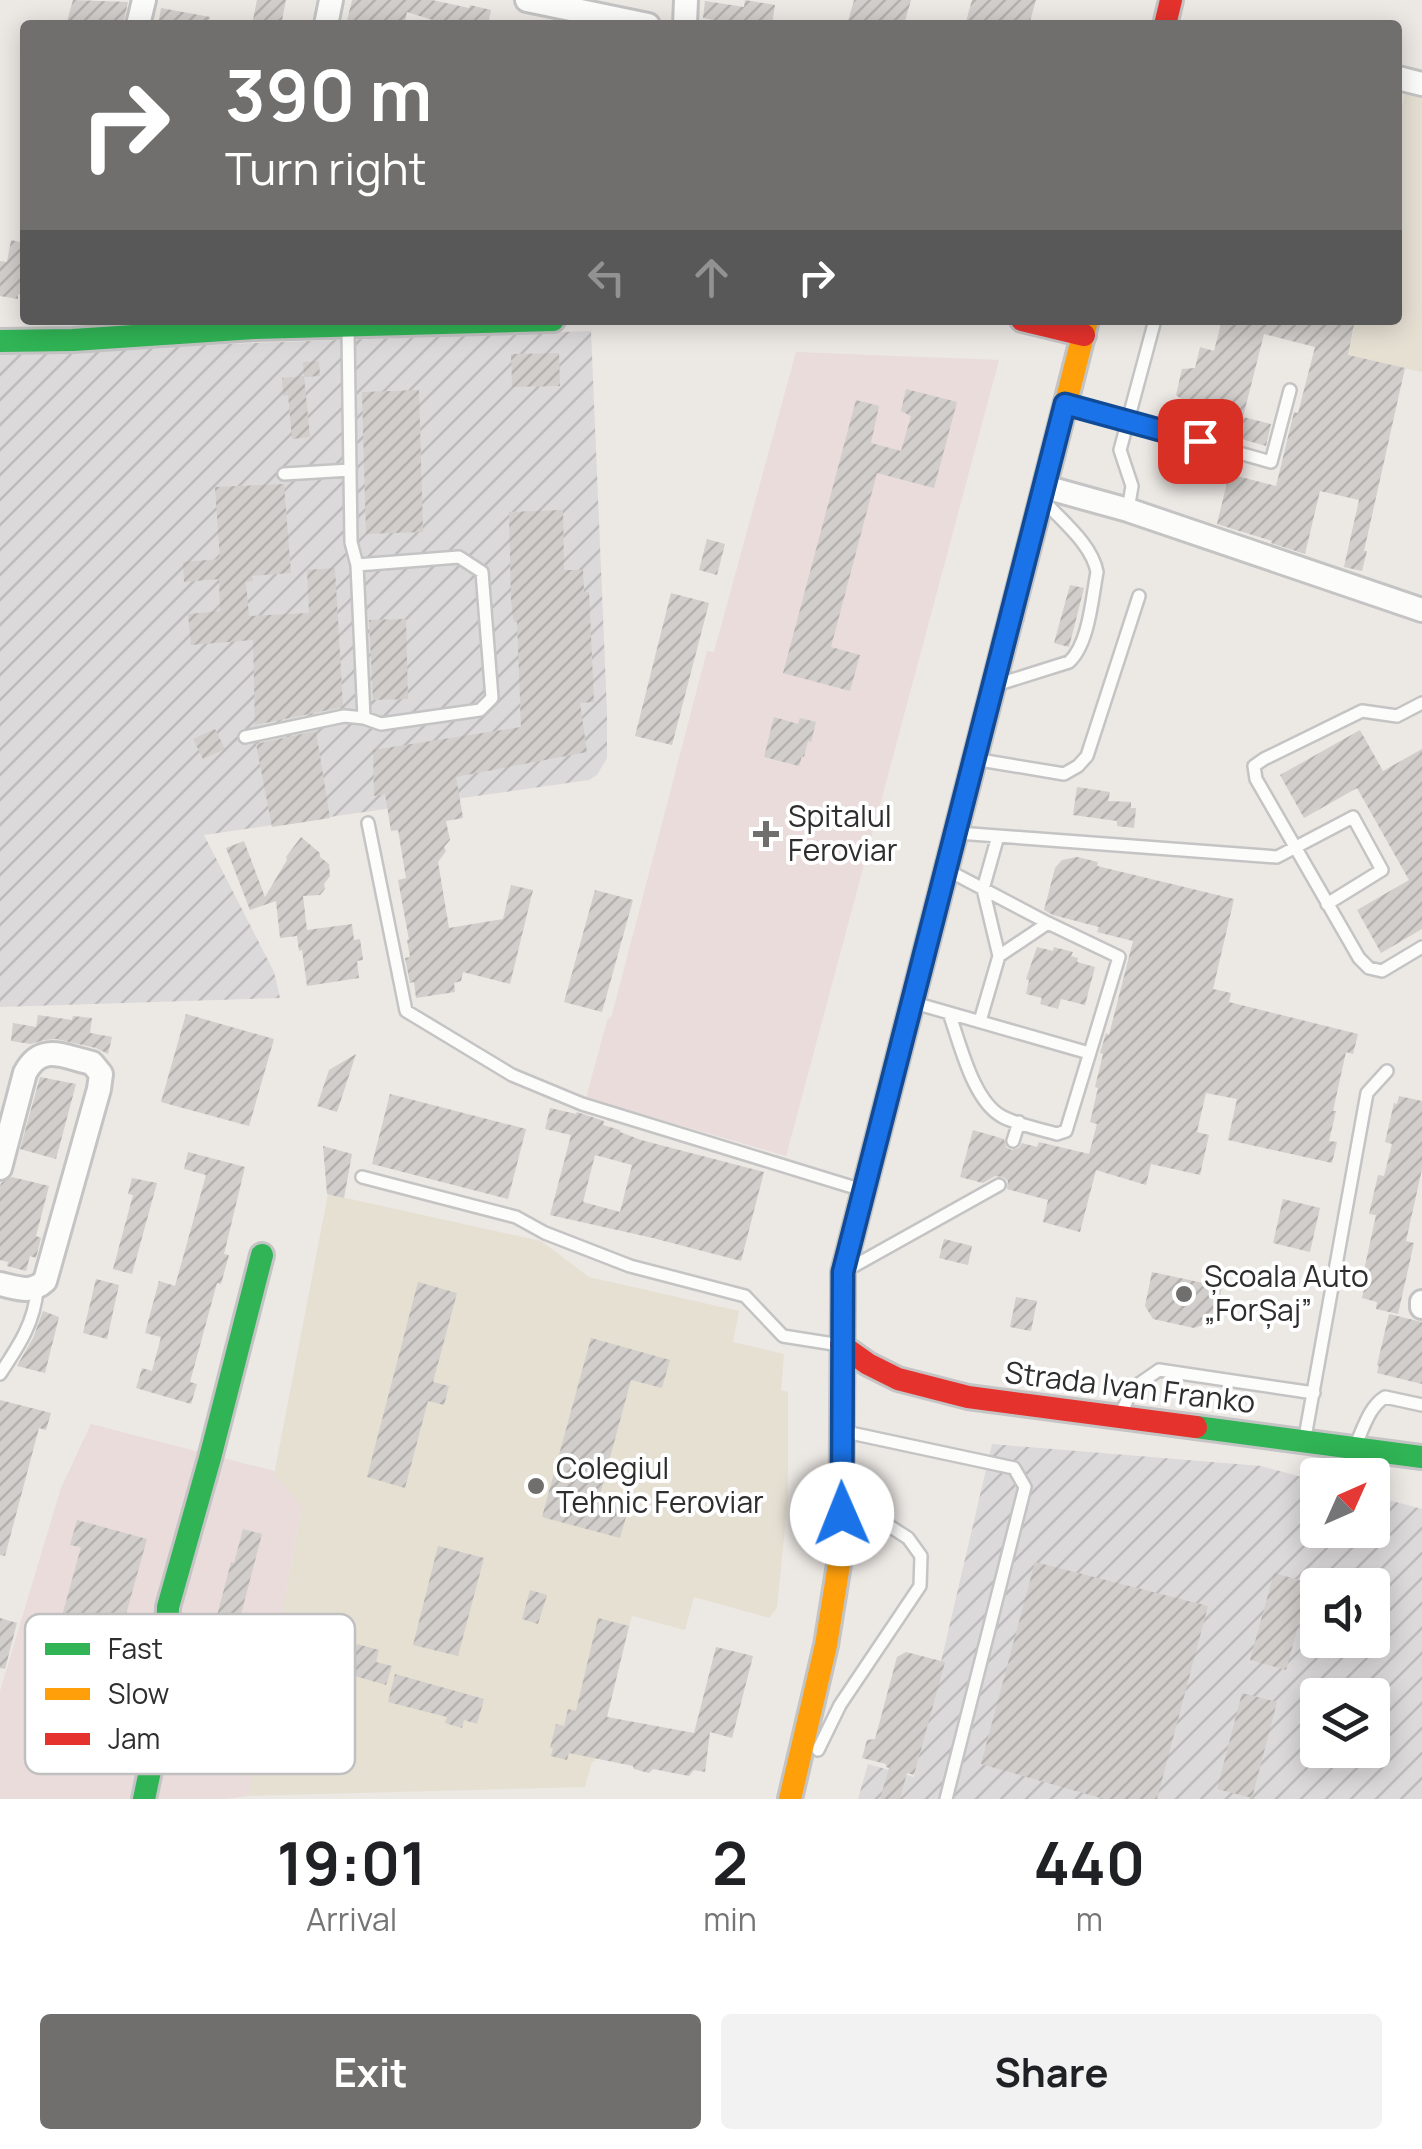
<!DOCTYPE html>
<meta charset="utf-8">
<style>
:root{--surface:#fff;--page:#f2f2f2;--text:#202124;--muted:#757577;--accent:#706f6e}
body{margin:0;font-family:Manrope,sans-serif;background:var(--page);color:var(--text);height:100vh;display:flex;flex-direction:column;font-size:38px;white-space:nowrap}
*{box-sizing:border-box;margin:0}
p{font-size:32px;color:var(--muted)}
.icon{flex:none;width:55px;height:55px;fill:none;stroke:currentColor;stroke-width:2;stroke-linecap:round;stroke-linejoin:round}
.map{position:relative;height:1799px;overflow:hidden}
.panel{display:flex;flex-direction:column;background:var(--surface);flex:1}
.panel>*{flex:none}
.top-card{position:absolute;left:20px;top:20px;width:1382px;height:305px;border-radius:10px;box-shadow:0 5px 25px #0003;background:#706f6e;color:#fff;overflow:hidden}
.needle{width:65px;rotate:45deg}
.tools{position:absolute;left:1300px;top:1458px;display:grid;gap:20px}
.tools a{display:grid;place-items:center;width:90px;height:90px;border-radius:10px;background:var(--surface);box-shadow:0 5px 25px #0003;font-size:50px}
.pin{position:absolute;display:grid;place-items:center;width:85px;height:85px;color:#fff;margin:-42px;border-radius:20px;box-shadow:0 5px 15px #0006}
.me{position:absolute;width:110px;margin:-55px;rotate:359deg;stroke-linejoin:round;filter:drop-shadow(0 0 8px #0008)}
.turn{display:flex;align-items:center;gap:35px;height:210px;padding:0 40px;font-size:45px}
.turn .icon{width:130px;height:130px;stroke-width:2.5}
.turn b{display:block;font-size:70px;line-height:85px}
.lanes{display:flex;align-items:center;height:95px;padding:0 40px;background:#0003;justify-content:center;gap:50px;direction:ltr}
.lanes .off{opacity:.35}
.eta{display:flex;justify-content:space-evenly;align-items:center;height:170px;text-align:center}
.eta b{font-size:60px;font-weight:700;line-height:70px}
.cta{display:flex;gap:20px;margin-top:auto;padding:20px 40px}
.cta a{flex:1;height:115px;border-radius:10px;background:var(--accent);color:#fff;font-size:40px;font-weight:700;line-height:115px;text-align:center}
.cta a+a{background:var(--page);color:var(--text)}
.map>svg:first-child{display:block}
.industrial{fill:url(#industrial-furrows);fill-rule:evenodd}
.education{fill:#e6e0d3}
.medical{fill:#e9dcdb}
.building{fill:url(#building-hatch);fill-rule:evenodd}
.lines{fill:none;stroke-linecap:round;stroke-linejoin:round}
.lane-casing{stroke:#c5c4c5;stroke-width:16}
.street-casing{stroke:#c5c4c5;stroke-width:28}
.fast-casing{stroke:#c5c4c5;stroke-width:28}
.slow-casing{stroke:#c5c4c5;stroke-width:28}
.jam-casing{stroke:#c5c4c5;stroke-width:28}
.lane{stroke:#fcfcfb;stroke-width:11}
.street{stroke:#fcfcfb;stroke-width:22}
.fast{stroke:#30b455;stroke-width:22}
.slow{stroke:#ff9f0a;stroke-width:22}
.jam{stroke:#e5322d;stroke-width:22}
.route-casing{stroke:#114b97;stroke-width:25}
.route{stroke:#1a73e8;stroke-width:18}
.poi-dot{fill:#706f6e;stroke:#fff;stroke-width:4}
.labels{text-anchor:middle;stroke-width:8;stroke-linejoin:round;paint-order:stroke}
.poi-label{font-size:30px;fill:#2e2e2e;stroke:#fff;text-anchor:start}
.street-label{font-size:30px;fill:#2e2e2e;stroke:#fff}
.key{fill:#fff;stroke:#c0c0c0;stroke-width:2.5}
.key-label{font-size:28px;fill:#2e2e2e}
</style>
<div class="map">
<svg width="1422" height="1799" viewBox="0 0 1422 1799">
<defs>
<pattern id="industrial-furrows" width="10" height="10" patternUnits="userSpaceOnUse" patternTransform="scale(2.5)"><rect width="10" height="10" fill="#dcd9db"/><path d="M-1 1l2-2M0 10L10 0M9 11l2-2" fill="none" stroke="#bdbbbc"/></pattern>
<pattern id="building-hatch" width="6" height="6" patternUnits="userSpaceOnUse" patternTransform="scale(2.5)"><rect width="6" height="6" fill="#d1cecb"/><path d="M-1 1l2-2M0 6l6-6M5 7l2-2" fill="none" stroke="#b4b1af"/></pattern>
</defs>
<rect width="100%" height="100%" fill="#ece8e4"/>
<path class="industrial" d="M 591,331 L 607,712 L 607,758 L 597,775 L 589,780 L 204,835 L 274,972 L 280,998 L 0,1007 L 0,352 Z
M 992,1444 L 1261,1466 L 1317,1481 L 1318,1530 L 1372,1530 L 1373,1496 L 1422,1509 L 1422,1799 L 858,1799 L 868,1764 L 914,1777 ZM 1318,1585 L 1372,1585 L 1372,1640 L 1318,1640 ZM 1318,1695 L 1372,1695 L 1372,1750 L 1318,1750 Z"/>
<path class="education" d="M 1405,93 L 1422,97 L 1422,372 L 1348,356 L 1356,320 L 1398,320 L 1398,126 Z
M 328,1194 L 541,1241 L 589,1277 L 739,1311 L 733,1342 L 784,1354 L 781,1390 L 788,1392 L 788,1498 L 777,1608 L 769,1618 L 694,1597 L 685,1630 L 632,1616 L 595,1762 L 592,1762 L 585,1787 L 248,1796 L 302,1506 L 274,1475 Z"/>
<path class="medical" d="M 796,352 L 999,360 L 786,1156 L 586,1098 L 607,1021 L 612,1015 L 707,651 L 714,652 Z
M 91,1424 L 274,1471 L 274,1475 L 302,1505 L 248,1796 L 226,1799 L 0,1799 L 0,1691 L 61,1488 Z"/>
<path class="building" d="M 73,0 L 128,2 L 123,25 L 66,25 Z
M 257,0 L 286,0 L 281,25 L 252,25 Z
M 352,0 L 432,0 L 469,8 L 470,5 L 491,10 L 488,25 L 438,25 L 439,22 L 407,12 L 404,25 L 346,25 Z
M 745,0 L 775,5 L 772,25 L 740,25 L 703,18 L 705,1 L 744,7 Z
M 854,0 L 911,0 L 904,25 L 847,25 Z
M 972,0 L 1036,0 L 1029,25 L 965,25 Z
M 161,8 L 210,17 L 209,25 L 158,25 Z
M 11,240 L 25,243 L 25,295 L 18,294 L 18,299 L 0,296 L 0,261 L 7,262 Z
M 1222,320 L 1355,320 L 1348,355 L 1405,368 L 1364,551 L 1367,551 L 1362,571 L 1344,567 L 1359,500 L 1320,491 L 1305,554 L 1271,543 L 1272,541 L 1217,524 L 1229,474 L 1276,486 L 1294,412 L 1298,413 L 1315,347 L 1264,334 L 1243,417 L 1271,424 L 1266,446 L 1220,433 L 1219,438 L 1191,430 L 1192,427 L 1182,424 L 1187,404 L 1176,395 L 1182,369 L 1195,368 L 1200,347 L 1214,351 Z
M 559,353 L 560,386 L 512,387 L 511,354 Z
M 319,361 L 320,376 L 304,377 L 310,437 L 292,439 L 288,395 L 283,396 L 282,378 L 304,376 L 303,362 Z
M 906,389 L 957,402 L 934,488 L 877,473 L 831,647 L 860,655 L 850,691 L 783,673 L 856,400 L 879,406 L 871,443 L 901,451 L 911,416 L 901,411 Z
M 419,390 L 423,532 L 366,534 L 362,392 Z
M 284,484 L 291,573 L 252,576 L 253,581 L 246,582 L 249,616 L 309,613 L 307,570 L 335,568 L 343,707 L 255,725 L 253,640 L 191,645 L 188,614 L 220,611 L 219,579 L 184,582 L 183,562 L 220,559 L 215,487 Z
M 563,510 L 564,570 L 583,570 L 584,592 L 589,592 L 594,702 L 580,703 L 587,752 L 456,777 L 463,818 L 446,821 L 450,840 L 444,847 L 446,851 L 438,862 L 449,928 L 503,919 L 511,885 L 533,890 L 510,984 L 463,972 L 461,981 L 454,983 L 455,992 L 416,998 L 414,982 L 410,983 L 405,958 L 410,957 L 407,940 L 409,940 L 398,880 L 406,878 L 398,830 L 391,831 L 385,794 L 374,796 L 373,750 L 521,727 L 517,622 L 514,622 L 513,618 L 511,599 L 509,512 Z
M 707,539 L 725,544 L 717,575 L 699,570 Z
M 1070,585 L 1084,588 L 1069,647 L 1054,643 Z
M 671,593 L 709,603 L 672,745 L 635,736 Z
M 406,619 L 408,699 L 373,700 L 369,620 Z
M 774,717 L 798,724 L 800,718 L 816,722 L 811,742 L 808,741 L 804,757 L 802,756 L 799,766 L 764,757 Z
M 215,729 L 225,749 L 203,759 L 193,739 Z
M 1360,730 L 1383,771 L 1422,749 L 1422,929 L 1381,953 L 1357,910 L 1409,880 L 1357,788 L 1304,818 L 1280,775 Z
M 316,731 L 330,818 L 272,827 L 256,744 Z
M 1077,787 L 1110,792 L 1108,801 L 1131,802 L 1131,808 L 1136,808 L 1134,828 L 1117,826 L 1117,821 L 1073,815 Z
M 301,837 L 320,853 L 320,857 L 329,864 L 330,876 L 324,884 L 325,889 L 320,895 L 303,896 L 307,930 L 352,924 L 354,940 L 360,939 L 363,960 L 357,961 L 359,978 L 307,986 L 302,950 L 299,951 L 297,936 L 280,938 L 276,901 L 250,910 L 226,848 L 244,841 L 265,897 L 287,860 L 286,857 Z
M 1077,857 L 1098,862 L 1097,866 L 1234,899 L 1213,989 L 1231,993 L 1229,1002 L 1358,1034 L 1353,1054 L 1346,1052 L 1333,1111 L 1336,1111 L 1329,1141 L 1337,1142 L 1332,1163 L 1228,1140 L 1237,1099 L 1206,1093 L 1197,1132 L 1209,1135 L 1200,1175 L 1151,1164 L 1146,1185 L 1096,1170 L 1080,1232 L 1043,1222 L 1048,1200 L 1007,1189 L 1008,1181 L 1003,1177 L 995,1176 L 983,1183 L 960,1177 L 973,1130 L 1004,1139 L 1006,1147 L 1011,1150 L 1019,1148 L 1022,1143 L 1037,1147 L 1039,1142 L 1089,1154 L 1097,1124 L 1090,1122 L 1098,1088 L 1095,1087 L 1103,1054 L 1100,1053 L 1106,1033 L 1109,1035 L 1133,941 L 1097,932 L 1099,927 L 1053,915 L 1044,910 L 1055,868 L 1062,860 Z
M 595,890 L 633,900 L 602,1012 L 564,1002 Z
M 1037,947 L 1053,951 L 1054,947 L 1073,952 L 1071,956 L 1078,958 L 1077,962 L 1095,967 L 1085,1005 L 1061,999 L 1058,1009 L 1040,1004 L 1042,998 L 1026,994 L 1029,980 L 1026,979 Z
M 186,1014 L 274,1039 L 249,1126 L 161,1102 Z
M 38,1015 L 72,1020 L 73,1016 L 92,1018 L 90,1033 L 112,1037 L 108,1054 L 96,1048 L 56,1039 L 44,1040 L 31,1044 L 11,1041 L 13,1023 L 36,1027 Z
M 356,1054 L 337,1112 L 317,1106 L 329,1070 Z
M 40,1077 L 76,1084 L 56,1159 L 20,1149 Z
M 390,1094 L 526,1129 L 508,1199 L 372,1164 Z
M 1399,1096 L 1422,1101 L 1422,1169 L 1406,1241 L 1414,1243 L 1398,1314 L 1376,1309 L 1377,1302 L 1362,1298 L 1364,1290 L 1360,1289 L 1376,1215 L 1369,1214 L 1378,1175 L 1384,1176 L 1392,1144 L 1385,1142 L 1394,1103 L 1397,1104 Z
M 550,1108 L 576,1114 L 577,1112 L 604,1121 L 603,1125 L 620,1130 L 620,1132 L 641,1140 L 764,1172 L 741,1261 L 653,1238 L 550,1215 L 571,1135 L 545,1129 ZM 595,1155 L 632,1165 L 620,1212 L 583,1202 Z
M 323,1146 L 352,1154 L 344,1198 L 327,1194 Z
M 188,1152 L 245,1167 L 224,1254 L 229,1255 L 221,1284 L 217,1283 L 190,1382 L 197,1384 L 191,1404 L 136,1388 L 142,1368 L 152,1371 L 161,1337 L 145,1333 L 159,1281 L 175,1286 L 206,1175 L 184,1169 Z
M 12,1177 L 49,1186 L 36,1236 L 41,1238 L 36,1258 L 30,1256 L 26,1271 L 7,1266 L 8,1262 L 0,1260 L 0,1187 L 1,1183 Z
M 132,1178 L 157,1183 L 132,1274 L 113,1269 L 133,1195 L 128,1194 Z
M 1283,1199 L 1320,1208 L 1310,1252 L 1273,1243 Z
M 944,1239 L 972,1246 L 968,1265 L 939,1258 Z
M 1152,1272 L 1222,1287 L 1215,1316 L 1210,1315 L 1209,1323 L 1194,1328 L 1153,1319 L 1145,1306 Z
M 96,1279 L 119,1285 L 107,1339 L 83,1333 Z
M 418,1282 L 457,1293 L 433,1382 L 449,1386 L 444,1405 L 428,1401 L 405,1488 L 367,1477 Z
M 1016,1297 L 1037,1301 L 1031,1331 L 1010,1327 Z
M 43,1311 L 59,1317 L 45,1373 L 17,1366 L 33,1338 Z
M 1389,1314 L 1422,1322 L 1422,1384 L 1377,1373 L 1379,1366 L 1377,1365 Z
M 591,1338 L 670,1360 L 662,1388 L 631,1380 L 598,1502 L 628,1510 L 620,1538 L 542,1517 Z
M 0,1400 L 51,1413 L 46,1430 L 39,1428 L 5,1556 L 0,1555 Z
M 77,1520 L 147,1539 L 108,1679 L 49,1663 L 81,1547 L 70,1545 Z
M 243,1529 L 262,1534 L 234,1641 L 212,1635 L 231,1562 L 234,1563 Z
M 438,1546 L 484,1558 L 458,1656 L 413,1645 Z
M 1035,1562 L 1208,1606 L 1157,1799 L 1104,1799 L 981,1764 Z
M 1274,1573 L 1310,1583 L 1286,1670 L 1250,1660 Z
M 530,1590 L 547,1595 L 538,1624 L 522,1619 Z
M 0,1618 L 17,1623 L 5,1669 L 0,1668 Z
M 598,1618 L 629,1626 L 607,1717 L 694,1733 L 716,1647 L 753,1656 L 732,1738 L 710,1732 L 705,1772 L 694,1770 L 689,1776 L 653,1769 L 649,1773 L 634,1769 L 633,1766 L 569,1753 L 567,1760 L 551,1756 L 553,1748 L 550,1748 L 556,1724 L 564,1726 L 568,1709 L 576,1711 Z
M 357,1644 L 379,1650 L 376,1662 L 392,1666 L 386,1685 L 348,1674 Z
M 906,1652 L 945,1662 L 914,1775 L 907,1773 L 900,1799 L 880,1799 L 889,1768 L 886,1767 L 886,1764 L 862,1758 L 867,1740 L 875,1739 L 897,1657 Z
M 395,1674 L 484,1699 L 477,1724 L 464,1720 L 462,1728 L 445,1723 L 447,1717 L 388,1702 Z
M 1242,1693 L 1277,1702 L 1252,1798 L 1217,1789 Z"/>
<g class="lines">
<defs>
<path id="lane" d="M 348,331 L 351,542 L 357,565
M 1069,405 L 1271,462 L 1290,390
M 284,474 L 350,470
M 1128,510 L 1132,486 L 1120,450 L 1155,320
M 459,557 L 482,572 L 492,698 L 480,710 L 381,724 L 364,718 L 357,565 Z
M 999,684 L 1069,662 C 1089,644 1092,598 1097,572 C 1092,545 1064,523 1046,503
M 1422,703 L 1397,716 L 1362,711 L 1264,759 L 1254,766 L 1256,779 L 1359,958 L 1369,968 L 1382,971 L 1422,947
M 245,737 L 344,716 L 364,718
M 980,760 L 1064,774 L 1078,766 L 1087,756 L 1139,596
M 368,823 L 406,1011 L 512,1075 L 582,1104 L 859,1189
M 958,833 L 1277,857 L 1353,817 L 1382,870 L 1327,904
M 999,956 L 1048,923
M 918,1004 L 1089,1053
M 949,1013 C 960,1043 973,1102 1003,1117 C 1019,1125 1040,1129 1057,1134 L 1066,1131 L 1119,957 L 1048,923 L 951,872
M 980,1021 L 999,956 L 983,889 L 998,836
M 1013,1141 L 1019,1122
M 362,1177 L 516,1217 L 545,1233 L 630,1266 L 745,1296 L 783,1336 L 840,1345
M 854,1266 L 999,1185
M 0,1374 C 18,1347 35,1322 37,1289
M 1121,1413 L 1133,1388 L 1159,1370 L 1314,1393
M 846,1432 L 1014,1468 L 1025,1487 L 946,1799
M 1305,1437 L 1367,1093 L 1387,1071
M 1356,1444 C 1364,1427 1369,1407 1385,1397 L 1422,1405
M 818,1750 L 840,1705 L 920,1586 L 921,1556 L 908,1538 L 880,1520 L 843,1514"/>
<path id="street" d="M 527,0 L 648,25
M 138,25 L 144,0
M 326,25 L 331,0
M 685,25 L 686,0
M 1398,78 L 1422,84
M 1045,487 L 1128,510 L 1422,610
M 0,1168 L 25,1073 C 41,1042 64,1057 92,1063 L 101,1074 L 99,1089 L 45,1281 C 31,1294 18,1288 0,1284
M 1422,1302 L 1422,1307"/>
<path id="fast" d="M 0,341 L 73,340 L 254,328 L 553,320
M 843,1298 L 843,1272 L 1011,617
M 1196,1427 L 1422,1457
M 144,1799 L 166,1696 L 168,1607 L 210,1458 L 262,1255"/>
<path id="slow" d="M 1011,617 L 1087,320
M 790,1799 L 826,1645 L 841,1552 L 843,1298"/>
<path id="jam" d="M 1165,25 L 1171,0
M 1022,320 L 1084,335
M 841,1345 L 868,1364 L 898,1379 L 968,1397 L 1196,1427"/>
</defs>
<use href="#lane" class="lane-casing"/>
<use href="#street" class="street-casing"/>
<use href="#fast" class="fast-casing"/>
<use href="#slow" class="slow-casing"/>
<use href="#jam" class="jam-casing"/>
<use href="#lane" class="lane"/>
<use href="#street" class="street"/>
<use href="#fast" class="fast"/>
<use href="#slow" class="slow"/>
<use href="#jam" class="jam"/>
</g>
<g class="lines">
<defs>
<path id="route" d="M 842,1514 L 843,1272 L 1065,404 L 1200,441"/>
</defs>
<use href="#route" class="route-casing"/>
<use href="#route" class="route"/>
</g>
<g class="poi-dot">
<path d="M761 819h10v10h10v10h-10v10h-10v-10h-10v-10h10z"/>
<circle cx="1184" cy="1294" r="10"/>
<circle cx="536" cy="1486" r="10"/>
</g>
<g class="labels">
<g class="poi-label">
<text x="788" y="827">Spitalul<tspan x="788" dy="34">Feroviar</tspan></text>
<text x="1204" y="1287">Școala Auto<tspan x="1204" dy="34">„ForȘaj”</tspan></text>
<text x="556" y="1479">Colegiul<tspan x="556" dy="34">Tehnic Feroviar</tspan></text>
</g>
<g class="street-label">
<text transform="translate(1130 1388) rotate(7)" y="10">Strada Ivan Franko</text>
</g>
</g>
<rect x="25" y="1614" width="330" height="160" rx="15" class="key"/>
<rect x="45" y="1643" width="45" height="12" fill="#30b455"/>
<rect x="45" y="1688" width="45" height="12" fill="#ff9f0a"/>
<rect x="45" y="1733" width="45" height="12" fill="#e5322d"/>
<g class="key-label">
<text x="108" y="1659">Fast</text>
<text x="108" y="1704">Slow</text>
<text x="108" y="1749">Jam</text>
</g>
</svg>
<div class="tools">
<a><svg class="needle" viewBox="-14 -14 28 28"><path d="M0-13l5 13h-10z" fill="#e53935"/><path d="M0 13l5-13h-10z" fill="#757577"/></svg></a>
<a><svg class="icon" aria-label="sound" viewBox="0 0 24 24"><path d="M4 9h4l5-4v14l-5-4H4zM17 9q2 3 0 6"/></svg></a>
<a><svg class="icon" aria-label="layers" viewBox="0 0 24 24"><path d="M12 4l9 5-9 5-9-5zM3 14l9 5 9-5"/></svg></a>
</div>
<div class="pin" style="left:1200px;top:441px;background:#d93025"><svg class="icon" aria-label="arrive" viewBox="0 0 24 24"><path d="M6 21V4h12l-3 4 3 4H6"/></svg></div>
<svg class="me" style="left:842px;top:1514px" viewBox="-20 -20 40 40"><circle r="19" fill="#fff"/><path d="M0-13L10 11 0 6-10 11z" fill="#1a73e8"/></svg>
<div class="top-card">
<div class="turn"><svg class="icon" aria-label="right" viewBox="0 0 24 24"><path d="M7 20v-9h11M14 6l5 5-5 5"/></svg><div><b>390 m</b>Turn right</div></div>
<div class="lanes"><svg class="icon off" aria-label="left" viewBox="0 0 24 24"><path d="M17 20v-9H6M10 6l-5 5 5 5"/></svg><svg class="icon off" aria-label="ahead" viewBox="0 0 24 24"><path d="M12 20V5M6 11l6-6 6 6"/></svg><svg class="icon" aria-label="right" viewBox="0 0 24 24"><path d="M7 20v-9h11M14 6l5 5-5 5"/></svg></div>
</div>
</div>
<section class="panel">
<div class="eta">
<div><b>19:01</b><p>Arrival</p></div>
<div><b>2</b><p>min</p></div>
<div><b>440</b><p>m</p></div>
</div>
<div class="cta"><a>Exit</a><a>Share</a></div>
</section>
